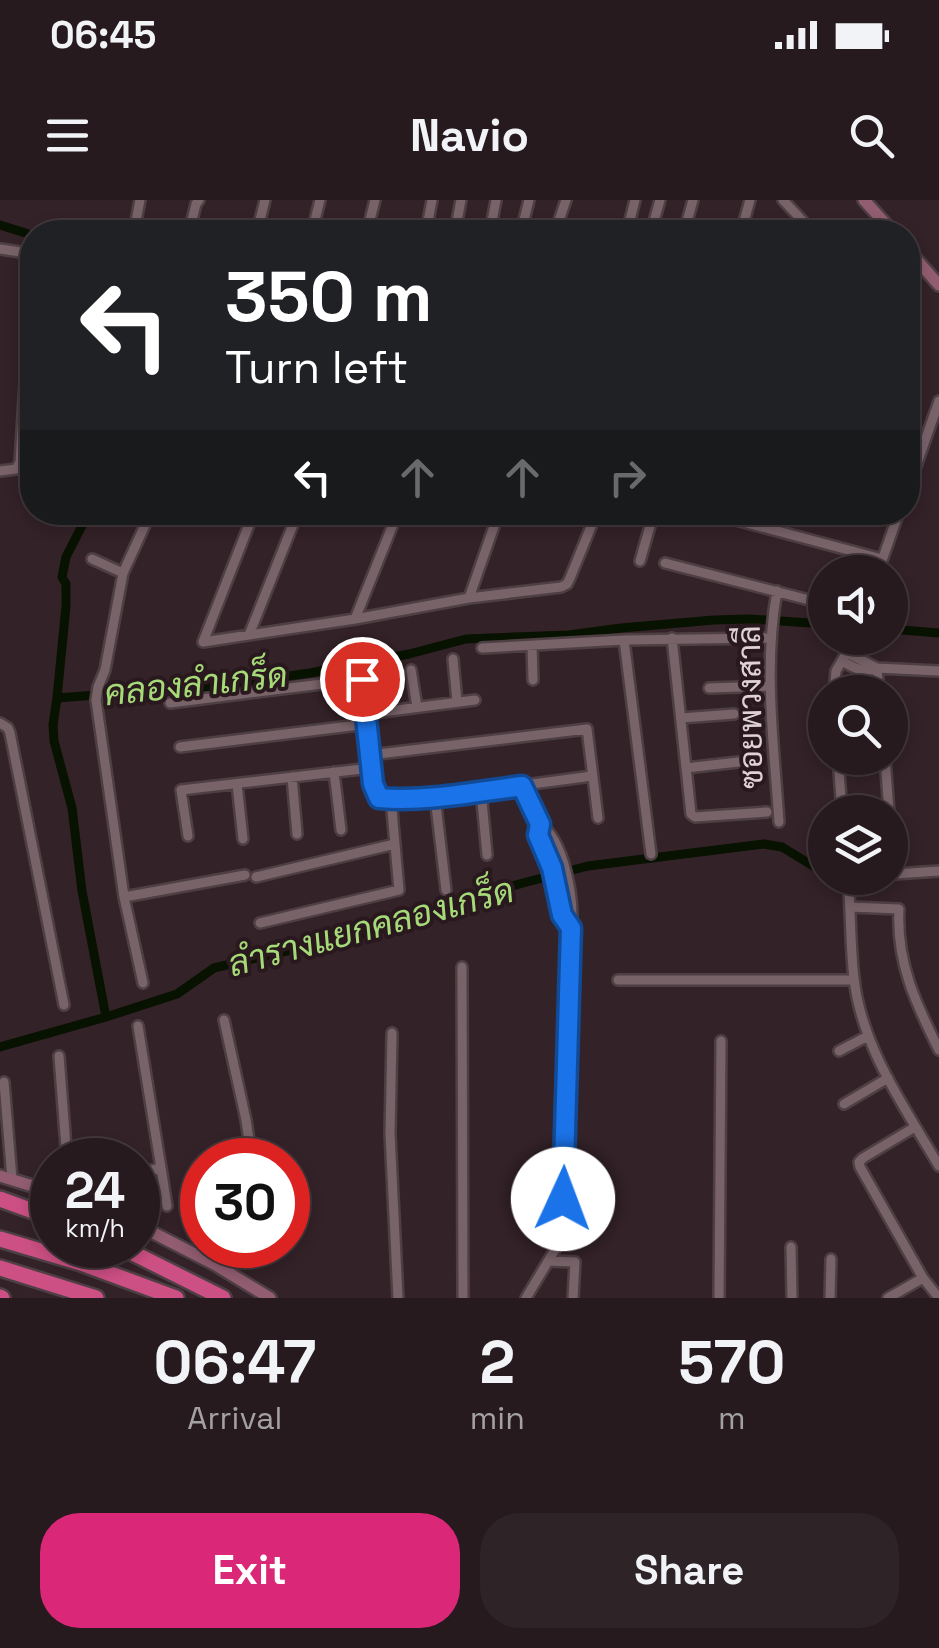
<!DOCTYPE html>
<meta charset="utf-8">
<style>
:root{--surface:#261a1e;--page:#2e2327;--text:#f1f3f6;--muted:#a4a1a4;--line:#42383c;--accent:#db2777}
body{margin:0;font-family:"Space Grotesk",Sarabun,sans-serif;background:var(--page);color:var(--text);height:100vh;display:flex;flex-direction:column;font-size:38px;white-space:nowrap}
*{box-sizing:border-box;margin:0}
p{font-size:32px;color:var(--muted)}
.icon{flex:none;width:55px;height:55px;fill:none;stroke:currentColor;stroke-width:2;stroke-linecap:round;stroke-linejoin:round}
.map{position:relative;height:1098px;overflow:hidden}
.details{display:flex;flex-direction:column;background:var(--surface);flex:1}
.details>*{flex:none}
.banner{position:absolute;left:20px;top:20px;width:900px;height:305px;border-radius:40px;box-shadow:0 5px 15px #0003,0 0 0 2px var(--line);background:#202124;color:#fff;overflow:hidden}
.controls{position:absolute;left:808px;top:355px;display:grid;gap:20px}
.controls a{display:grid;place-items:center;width:100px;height:100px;border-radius:50%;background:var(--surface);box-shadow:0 5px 15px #0003,0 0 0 2px var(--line);font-size:50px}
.speed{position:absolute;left:30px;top:938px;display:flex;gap:20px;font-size:50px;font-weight:700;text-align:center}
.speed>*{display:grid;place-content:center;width:130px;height:130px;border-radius:50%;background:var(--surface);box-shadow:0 5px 15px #0003,0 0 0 2px var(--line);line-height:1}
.speed small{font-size:25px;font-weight:400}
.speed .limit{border:15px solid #d22;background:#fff;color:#111}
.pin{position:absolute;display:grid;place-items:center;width:85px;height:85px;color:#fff;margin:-42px;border:5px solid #fff;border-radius:50%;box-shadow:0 2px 10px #0007}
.me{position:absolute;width:110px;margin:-55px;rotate:2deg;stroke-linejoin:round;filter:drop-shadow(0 0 8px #0008)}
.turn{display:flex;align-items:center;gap:35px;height:210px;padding:0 40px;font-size:45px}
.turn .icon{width:130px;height:130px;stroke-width:2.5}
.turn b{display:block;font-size:70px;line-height:85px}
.lanes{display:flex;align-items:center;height:95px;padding:0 40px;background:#0003;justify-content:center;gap:50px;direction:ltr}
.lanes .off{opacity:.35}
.eta{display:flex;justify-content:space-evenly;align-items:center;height:170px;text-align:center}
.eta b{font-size:60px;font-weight:800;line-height:70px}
.button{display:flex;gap:20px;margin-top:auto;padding:20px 40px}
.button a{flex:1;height:115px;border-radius:40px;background:var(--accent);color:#fff;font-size:40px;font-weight:800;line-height:115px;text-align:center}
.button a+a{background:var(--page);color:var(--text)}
.status{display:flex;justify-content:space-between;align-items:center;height:70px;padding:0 50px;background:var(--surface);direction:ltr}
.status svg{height:28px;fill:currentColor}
header{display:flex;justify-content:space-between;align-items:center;height:130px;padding:0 40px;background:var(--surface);font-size:45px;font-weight:800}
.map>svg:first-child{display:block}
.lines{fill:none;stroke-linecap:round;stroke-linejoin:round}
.canal{stroke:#081201;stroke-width:9}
.minor-casing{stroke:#4e3f44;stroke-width:14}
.secondary-casing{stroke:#4e3f44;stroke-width:16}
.motorway-casing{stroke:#4e3f44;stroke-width:20}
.minor{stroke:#786369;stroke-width:9}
.secondary{stroke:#925d71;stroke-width:11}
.motorway{stroke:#cd5084;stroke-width:15}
.route-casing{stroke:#114b97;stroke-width:25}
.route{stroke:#1a73e8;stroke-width:18}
.labels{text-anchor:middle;stroke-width:8;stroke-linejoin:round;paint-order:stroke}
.street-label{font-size:32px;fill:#dfd2d6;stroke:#29191e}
.water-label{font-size:35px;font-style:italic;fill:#a6da78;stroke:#29191e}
</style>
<div class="status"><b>06:45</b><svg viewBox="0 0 49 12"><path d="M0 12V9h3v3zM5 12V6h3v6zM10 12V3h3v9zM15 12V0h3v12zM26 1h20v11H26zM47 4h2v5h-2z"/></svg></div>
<header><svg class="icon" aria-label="menu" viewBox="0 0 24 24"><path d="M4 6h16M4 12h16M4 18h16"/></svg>Navio<svg class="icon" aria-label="search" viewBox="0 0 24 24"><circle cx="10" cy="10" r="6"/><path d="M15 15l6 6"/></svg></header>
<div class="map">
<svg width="939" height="1098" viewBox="0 0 939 1098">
<rect width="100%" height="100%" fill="#332228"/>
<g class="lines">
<path class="canal" d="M 0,25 L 32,35
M 890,429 L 939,433
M 57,498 L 66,406 L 66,384 L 62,377 L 66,357 L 89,312
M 106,817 L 177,794 L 214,768 L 377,730 L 474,697 L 523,683 L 588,666 L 764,644 L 782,647 L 818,669
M 0,847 L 106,817 L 82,691 L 72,608 L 54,541 L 53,525 L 57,498 L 216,486 L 310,473 L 409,454 L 466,439 L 569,435 L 621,428 L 714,420 L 749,419 L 825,424"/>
<defs>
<path id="minor" d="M 783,0 L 813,32
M 134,32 L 140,0
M 189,32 L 196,4 L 199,0
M 257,32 L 265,0
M 312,32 L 320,0
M 367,32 L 375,0
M 426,32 L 432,0
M 455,32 L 461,0
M 490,32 L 496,0
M 521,32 L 529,0
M 555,32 L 566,0
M 627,32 L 635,0
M 651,32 L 660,0
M 684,32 L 693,0
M 741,32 L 750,0
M 0,49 L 27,53 L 30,57 L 32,73 L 20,262 L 16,269 L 0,271
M 908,289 L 939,201
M 254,312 L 203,442 L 355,419 L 469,398 L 561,387 L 567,384 L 570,378 L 597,312
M 706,312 L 882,359
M 92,359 L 123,373
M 640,361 L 654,312
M 665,363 L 825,404
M 878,372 L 899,312
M 777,391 C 763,468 774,545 779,622
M 469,398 L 499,312
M 355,419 L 398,312
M 249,435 L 298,312
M 672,438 L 691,614 L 695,617 L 767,612
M 532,446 L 533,480
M 482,448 L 624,440
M 847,453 L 877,468
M 453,459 L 457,502
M 842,461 C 853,467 864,475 877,468 L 939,471
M 877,468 L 879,492
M 411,470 L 417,507
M 709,488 L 770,486
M 834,492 L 836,471 L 855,438
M 170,503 L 362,479 L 373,584 L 379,598 L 395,600 L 435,597 L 592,576
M 366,514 L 475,500
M 681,518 L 734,514
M 0,523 L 8,528 L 10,533 L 64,805
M 180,547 L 367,524
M 370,555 L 587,529 L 598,618
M 838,558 L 842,612
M 885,558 L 889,612
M 686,568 L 738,562
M 334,572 L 341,630
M 292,577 L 297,634
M 237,584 L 243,639
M 522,586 L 540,624
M 481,591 L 487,655
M 435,597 L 446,690
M 890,621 L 895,674 L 939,671
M 540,624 C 564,640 575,700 571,728 L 562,715 L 552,668 L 538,635 Z
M 188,636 L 181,590 L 371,568
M 651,654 L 624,440 L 770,438
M 256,677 L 395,644
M 848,678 C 851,711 850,745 854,778 C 861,846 905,908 939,966
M 124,697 L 245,675
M 851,707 L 899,709 C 896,762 916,804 939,850
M 260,723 L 399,690 L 391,599
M 462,767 L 463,1098
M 618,780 L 854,780
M 143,783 L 124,697 L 96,500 L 98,487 L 105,470 L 123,373 L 151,312
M 224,820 L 246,920 L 252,960
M 392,833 L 390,934 L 398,1098
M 839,851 L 868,836
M 59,856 L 67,960
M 4,882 L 12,979
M 844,904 L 888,878
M 915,927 L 863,958 L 859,962 L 860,967 L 923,1078 L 939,1098
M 161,968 L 167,1006
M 138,973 L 161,968 L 138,826
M 225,1045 L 231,1075
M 791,1047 L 792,1098
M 548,1061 L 575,1062 L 573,1098
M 526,1098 L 562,1038 L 571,728
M 719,1098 L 721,841
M 830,1098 L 831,1059
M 888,1098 L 923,1078"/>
<path id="secondary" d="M 864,0 L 893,32
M 908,50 L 939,85
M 0,976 L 52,992
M 138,1025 L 214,1064 L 270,1098"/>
<path id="motorway" d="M 0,999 L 52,1018
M 0,1039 L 81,1063 L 176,1098
M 117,1045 L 223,1098
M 0,1068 L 96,1098
M 0,1097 L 2,1098"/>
</defs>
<use href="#minor" class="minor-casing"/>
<use href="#secondary" class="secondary-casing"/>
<use href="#motorway" class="motorway-casing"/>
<use href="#minor" class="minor"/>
<use href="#secondary" class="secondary"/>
<use href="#motorway" class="motorway"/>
</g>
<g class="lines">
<defs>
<path id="route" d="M 362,479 L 373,584 L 379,598 C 426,602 476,592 522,586 L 540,624 L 538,635 L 552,668 L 562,715 L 571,728 L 563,999"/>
</defs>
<use href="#route" class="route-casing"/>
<use href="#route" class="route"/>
</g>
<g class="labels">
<g class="street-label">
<text transform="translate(750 507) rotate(-91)" y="11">ซอยพวงสาลี</text>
</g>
<g class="water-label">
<text transform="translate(196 484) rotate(-6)" y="12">คลองลำเกร็ด</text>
<text transform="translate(371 727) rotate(-15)" y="12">ลำรางแยกคลองเกร็ด</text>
</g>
</g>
</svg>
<div class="controls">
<a><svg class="icon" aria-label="sound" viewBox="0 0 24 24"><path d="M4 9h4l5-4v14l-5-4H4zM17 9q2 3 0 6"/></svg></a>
<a><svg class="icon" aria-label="search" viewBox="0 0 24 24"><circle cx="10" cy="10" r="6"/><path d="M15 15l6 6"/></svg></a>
<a><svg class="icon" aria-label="layers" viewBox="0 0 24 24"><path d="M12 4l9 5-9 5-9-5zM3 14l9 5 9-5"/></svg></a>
</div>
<div class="speed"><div>24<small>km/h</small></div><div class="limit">30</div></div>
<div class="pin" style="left:362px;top:479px;background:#d93025"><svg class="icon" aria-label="arrive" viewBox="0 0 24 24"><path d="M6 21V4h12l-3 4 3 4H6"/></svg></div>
<svg class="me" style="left:563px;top:999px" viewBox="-20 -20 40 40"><circle r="19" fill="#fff"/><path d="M0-13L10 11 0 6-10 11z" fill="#1a73e8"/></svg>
<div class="banner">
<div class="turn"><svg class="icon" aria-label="left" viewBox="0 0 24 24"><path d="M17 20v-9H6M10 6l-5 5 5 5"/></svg><div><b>350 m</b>Turn left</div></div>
<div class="lanes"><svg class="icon" aria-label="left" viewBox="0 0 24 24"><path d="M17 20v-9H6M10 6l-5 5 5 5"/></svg><svg class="icon off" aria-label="ahead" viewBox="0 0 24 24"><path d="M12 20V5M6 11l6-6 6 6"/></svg><svg class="icon off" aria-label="ahead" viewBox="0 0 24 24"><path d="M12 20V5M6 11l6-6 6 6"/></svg><svg class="icon off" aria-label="right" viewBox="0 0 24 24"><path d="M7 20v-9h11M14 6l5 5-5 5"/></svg></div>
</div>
</div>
<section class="details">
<div class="eta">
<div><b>06:47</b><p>Arrival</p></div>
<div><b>2</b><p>min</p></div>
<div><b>570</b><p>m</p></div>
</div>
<div class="button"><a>Exit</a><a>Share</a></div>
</section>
